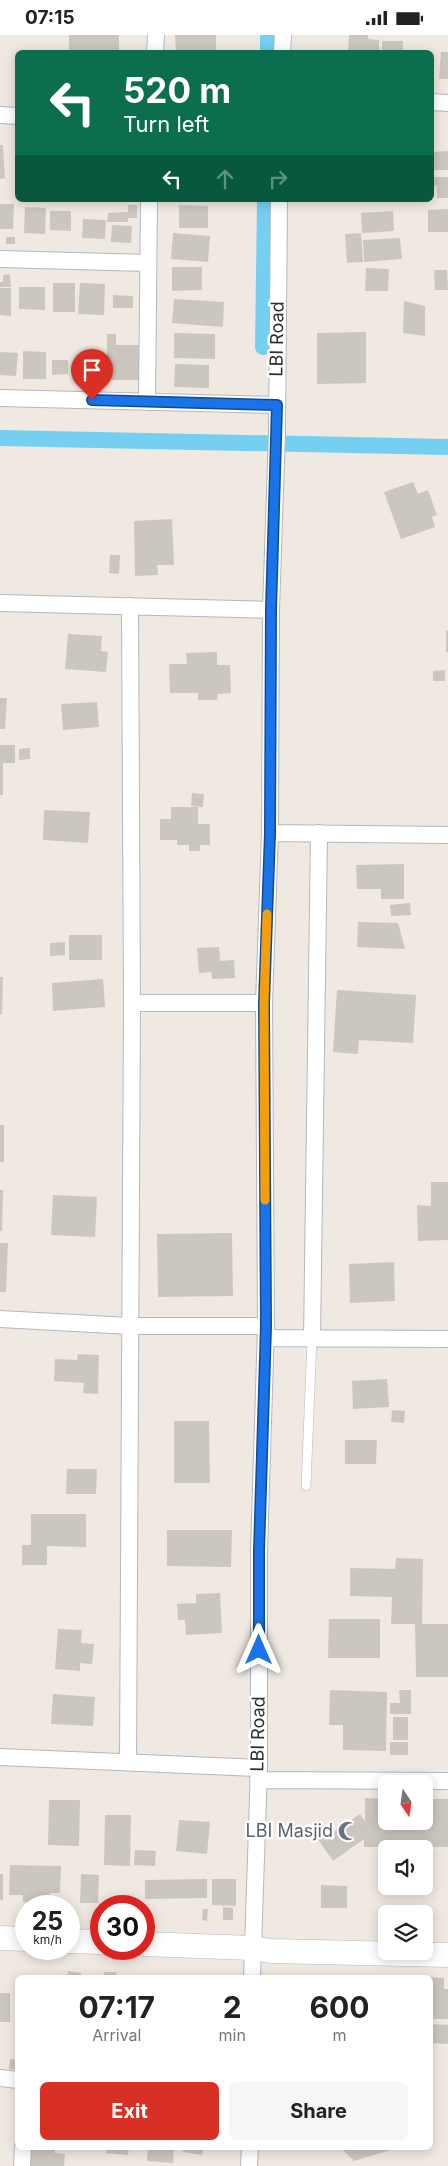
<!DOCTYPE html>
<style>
:root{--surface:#fff;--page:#f6f6f6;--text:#222;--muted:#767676;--accent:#d93025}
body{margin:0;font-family:Inter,sans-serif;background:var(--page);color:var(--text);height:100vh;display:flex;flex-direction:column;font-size:19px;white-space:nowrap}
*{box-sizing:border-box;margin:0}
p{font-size:16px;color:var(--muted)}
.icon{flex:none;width:28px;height:28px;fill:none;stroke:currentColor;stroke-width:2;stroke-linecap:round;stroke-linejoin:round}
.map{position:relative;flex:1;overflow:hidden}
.details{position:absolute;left:15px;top:1940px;width:418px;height:175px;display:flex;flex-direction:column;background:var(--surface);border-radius:8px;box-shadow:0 2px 12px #0003}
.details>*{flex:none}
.top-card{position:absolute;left:15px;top:15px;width:419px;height:152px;border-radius:8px;box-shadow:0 2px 12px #0003;background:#0b6e4f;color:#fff;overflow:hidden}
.needle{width:32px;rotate:167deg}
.tools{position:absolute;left:378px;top:1740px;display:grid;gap:10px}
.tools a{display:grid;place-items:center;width:55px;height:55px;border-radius:8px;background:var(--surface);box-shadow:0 2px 12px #0003;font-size:25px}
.speed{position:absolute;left:15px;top:1860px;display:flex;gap:10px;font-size:25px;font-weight:700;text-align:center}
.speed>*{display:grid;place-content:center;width:65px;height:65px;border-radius:50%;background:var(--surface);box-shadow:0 2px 12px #0003;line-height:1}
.speed small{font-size:12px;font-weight:400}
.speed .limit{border:8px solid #d22;background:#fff;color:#111}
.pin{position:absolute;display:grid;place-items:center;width:42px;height:42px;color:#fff;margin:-51px -21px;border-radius:50% 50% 50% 0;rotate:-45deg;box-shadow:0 0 5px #0007}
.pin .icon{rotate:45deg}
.me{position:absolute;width:55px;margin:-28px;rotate:0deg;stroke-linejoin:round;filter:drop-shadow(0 0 4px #0008)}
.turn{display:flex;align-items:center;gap:18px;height:105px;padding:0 25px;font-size:22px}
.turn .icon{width:65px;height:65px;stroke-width:2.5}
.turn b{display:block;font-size:35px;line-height:42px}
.lanes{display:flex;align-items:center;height:48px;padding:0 25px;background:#0003;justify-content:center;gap:25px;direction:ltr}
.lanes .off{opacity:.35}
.eta{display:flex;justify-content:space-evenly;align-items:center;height:85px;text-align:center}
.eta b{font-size:30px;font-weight:700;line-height:35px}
.action{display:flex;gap:10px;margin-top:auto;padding:10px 25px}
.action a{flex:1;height:58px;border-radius:8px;background:var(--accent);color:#fff;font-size:20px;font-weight:700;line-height:58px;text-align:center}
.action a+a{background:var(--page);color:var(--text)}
.status{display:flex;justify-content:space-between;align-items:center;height:35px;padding:0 25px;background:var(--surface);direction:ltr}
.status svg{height:14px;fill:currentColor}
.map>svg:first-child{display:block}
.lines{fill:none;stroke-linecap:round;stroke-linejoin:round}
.canal{stroke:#75cff0;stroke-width:16}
.building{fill:#cbc7bf}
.service-casing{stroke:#b4b7c1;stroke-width:10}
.minor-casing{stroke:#b4b7c1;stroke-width:18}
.secondary-casing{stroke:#b4b7c1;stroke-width:25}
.service{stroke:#fff;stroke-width:9}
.minor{stroke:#fff;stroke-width:16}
.secondary{stroke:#fff;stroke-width:24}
.route-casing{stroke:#114b97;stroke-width:12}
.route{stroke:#1a73e8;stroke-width:9}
.slow{stroke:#f59e0b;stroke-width:9}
.labels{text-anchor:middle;stroke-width:5;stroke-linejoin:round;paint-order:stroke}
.street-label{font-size:18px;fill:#2e2e2e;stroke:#fff}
.worship-label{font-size:18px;fill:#5b616d;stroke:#fff;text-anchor:end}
</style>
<div class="status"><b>07:15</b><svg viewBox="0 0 49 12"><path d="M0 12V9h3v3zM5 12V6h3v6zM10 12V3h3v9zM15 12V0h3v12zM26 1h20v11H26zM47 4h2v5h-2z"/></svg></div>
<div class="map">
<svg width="448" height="2131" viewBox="0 0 448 2131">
<rect width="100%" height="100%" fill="#efe9e1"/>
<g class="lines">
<path class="canal" d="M 268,18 L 268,0
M 263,312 L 265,165
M 0,403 L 448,412"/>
</g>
<path class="building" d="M 69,0 L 119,0 L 119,18 L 69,18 Z
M 175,0 L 216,0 L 216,18 L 176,18 Z
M 349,0 L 368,0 L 368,4 L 379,5 L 379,18 L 348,18 Z
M 382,6 L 403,6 L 403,18 L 382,18 Z
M 441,17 L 448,17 L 448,44 L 439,44 Z
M 0,110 L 3,110 L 5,143 L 0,144 Z
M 15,111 L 18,111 L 18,141 L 15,141 Z
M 448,116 L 448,135 L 431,135 L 431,117 Z
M 431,142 L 448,142 L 448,163 L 437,163 L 437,151 L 431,151 Z
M 0,169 L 14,169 L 13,194 L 0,194 Z
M 128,170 L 137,170 L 137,183 L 128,183 Z
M 179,170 L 208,171 L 208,193 L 179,193 Z
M 25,172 L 46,173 L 45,199 L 24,198 Z
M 448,174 L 448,197 L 428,197 L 428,175 Z
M 50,176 L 71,176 L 71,196 L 50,195 Z
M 393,176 L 394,196 L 362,198 L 361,178 Z
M 128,177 L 128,187 L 107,187 L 108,178 Z
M 83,184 L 106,185 L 105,204 L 82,203 Z
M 112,190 L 132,191 L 131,208 L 111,207 Z
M 173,198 L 210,201 L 208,227 L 171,224 Z
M 361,198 L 363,227 L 347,228 L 345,199 Z
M 6,202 L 15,202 L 15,209 L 6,209 Z
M 400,203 L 402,224 L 364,227 L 363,205 Z
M 172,232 L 202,232 L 202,255 L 172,256 Z
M 366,233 L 389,234 L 388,256 L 365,256 Z
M 434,235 L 447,235 L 448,255 L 435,255 Z
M 10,239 L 11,252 L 0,252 L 0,247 L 3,247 L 3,240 Z
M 53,248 L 75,248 L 75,277 L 53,277 Z
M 80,248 L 105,249 L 104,280 L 78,279 Z
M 19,252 L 45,252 L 45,275 L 19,274 Z
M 0,253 L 11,253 L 11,281 L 0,280 Z
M 113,260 L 133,261 L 133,273 L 113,273 Z
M 174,264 L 224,267 L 223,292 L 172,288 Z
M 404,266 L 425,271 L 425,301 L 403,298 Z
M 366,297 L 366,348 L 317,349 L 317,298 Z
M 174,298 L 215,299 L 215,324 L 174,323 Z
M 107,299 L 116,299 L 116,310 L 140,310 L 140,345 L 76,345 L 76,327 L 107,327 Z
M 23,316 L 46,317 L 46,344 L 23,344 Z
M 0,317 L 18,318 L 16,341 L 0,340 Z
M 52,325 L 68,325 L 68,339 L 52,340 Z
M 175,329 L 209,330 L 209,353 L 174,352 Z
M 413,447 L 418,459 L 428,455 L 437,480 L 432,482 L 435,492 L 401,504 L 384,457 Z
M 172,484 L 174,530 L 157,530 L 158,540 L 135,541 L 134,486 Z
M 110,520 L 120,520 L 119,539 L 109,538 Z
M 448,595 L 448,617 L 446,617 L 446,596 Z
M 68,599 L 102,601 L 101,616 L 108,617 L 106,637 L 65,634 Z
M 217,617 L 217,630 L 230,630 L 231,658 L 218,659 L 217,665 L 198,665 L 198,658 L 170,658 L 169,629 L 187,629 L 186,618 Z
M 445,635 L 445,646 L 433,646 L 433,636 Z
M 0,663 L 7,663 L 5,694 L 0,694 Z
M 97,667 L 99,692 L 63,695 L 61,669 Z
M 0,710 L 15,710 L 15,728 L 3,728 L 3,760 L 0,760 Z
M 30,713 L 30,724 L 19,725 L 19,714 Z
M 192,758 L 204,759 L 203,772 L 191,771 Z
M 171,772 L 198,772 L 198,789 L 210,789 L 210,810 L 200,810 L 200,816 L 189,816 L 189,810 L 177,810 L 177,805 L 160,805 L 160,784 L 171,784 Z
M 44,775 L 90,777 L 88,808 L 43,805 Z
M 404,829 L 404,864 L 381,864 L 381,854 L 357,854 L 356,830 Z
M 410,868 L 411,880 L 391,881 L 390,870 Z
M 358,887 L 398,888 L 405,914 L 357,912 Z
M 69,900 L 102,900 L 102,925 L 69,925 Z
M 65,907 L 65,920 L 50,921 L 50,908 Z
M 219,912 L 220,926 L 234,925 L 235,943 L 212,944 L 211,937 L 199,938 L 197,913 Z
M 0,942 L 3,942 L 2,979 L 0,979 Z
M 103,944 L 105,972 L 53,976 L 52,948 Z
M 337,955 L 416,960 L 413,1008 L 359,1005 L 358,1019 L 333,1017 Z
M 0,1090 L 4,1090 L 4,1127 L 0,1127 Z
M 431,1147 L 448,1147 L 448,1205 L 418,1206 L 417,1170 L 431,1171 Z
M 0,1155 L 3,1155 L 2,1196 L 0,1196 Z
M 53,1160 L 97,1162 L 95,1202 L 51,1200 Z
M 232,1198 L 233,1261 L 158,1262 L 157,1199 Z
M 0,1208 L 8,1208 L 6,1257 L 0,1257 Z
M 394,1227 L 395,1266 L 350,1268 L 349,1229 Z
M 78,1319 L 99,1320 L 98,1359 L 83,1358 L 84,1348 L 54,1346 L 55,1324 L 77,1325 Z
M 387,1344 L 389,1372 L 353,1374 L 352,1346 Z
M 392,1375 L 405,1376 L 404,1388 L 391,1387 Z
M 174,1386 L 209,1386 L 210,1448 L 174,1448 Z
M 345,1405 L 377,1405 L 376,1429 L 345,1429 Z
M 67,1434 L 97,1434 L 96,1459 L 66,1459 Z
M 31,1479 L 86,1479 L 86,1512 L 47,1511 L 47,1530 L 22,1530 L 22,1510 L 31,1510 Z
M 167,1495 L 232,1495 L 231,1532 L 167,1531 Z
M 396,1523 L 423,1524 L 422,1589 L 448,1589 L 448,1642 L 416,1642 L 415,1589 L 391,1589 L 392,1562 L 350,1561 L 350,1533 L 395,1534 Z
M 220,1558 L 222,1598 L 186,1600 L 185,1585 L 178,1585 L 177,1569 L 196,1568 L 196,1559 Z
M 329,1584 L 380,1584 L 380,1623 L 328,1623 Z
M 58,1594 L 82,1595 L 81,1608 L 94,1609 L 92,1629 L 80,1628 L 80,1636 L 55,1634 Z
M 330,1655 L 387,1657 L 386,1716 L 343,1715 L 343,1690 L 329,1690 Z
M 399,1655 L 411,1655 L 411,1679 L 390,1679 L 390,1668 L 400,1668 Z
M 53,1659 L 95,1662 L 93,1691 L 51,1689 Z
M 393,1682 L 408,1682 L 408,1705 L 393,1705 Z
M 390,1707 L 408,1707 L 408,1720 L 390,1720 Z
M 365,1763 L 386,1764 L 386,1786 L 424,1786 L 424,1764 L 448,1764 L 448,1812 L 364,1812 L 364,1804 L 333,1826 L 310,1793 L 318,1787 L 328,1801 L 360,1779 L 365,1786 Z
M 49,1765 L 80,1765 L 79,1811 L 48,1810 Z
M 105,1780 L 131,1780 L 130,1831 L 104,1830 Z
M 179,1785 L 210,1787 L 207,1819 L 176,1816 Z
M 135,1815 L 156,1816 L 155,1831 L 134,1830 Z
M 10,1830 L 61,1831 L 60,1858 L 50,1858 L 50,1867 L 23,1867 L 23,1860 L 9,1860 Z
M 0,1839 L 3,1839 L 3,1865 L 0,1865 Z
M 81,1839 L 99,1840 L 98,1868 L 80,1868 Z
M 207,1844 L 207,1863 L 145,1864 L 145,1845 Z
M 212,1844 L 236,1844 L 236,1871 L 212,1870 Z
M 321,1850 L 347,1851 L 347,1873 L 321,1873 Z
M 223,1872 L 233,1873 L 233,1885 L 223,1885 Z
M 203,1874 L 208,1874 L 207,1886 L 202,1885 Z
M 68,1936 L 81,1938 L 81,1942 L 67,1942 Z
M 104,1937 L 117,1937 L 116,1942 L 103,1942 Z
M 430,1942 L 444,1943 L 444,1954 L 448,1954 L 448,1984 L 430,1984 Z
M 0,1958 L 10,1958 L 10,1987 L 0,1987 Z
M 430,1989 L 448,1990 L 448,2009 L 430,2008 Z
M 16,2020 L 18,2035 L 9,2034 L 10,2024 L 16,2025 Z
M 27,2112 L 55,2112 L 55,2118 L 65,2119 L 64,2131 L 28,2131 Z
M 107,2112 L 129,2112 L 128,2120 L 106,2118 Z
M 148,2112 L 174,2112 L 173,2128 L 147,2126 Z
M 184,2112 L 204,2112 L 202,2120 L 183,2117 Z
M 340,2112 L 390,2112 L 390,2115 L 354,2126 Z"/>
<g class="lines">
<defs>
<path id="service" d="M 306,1451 L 312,1304"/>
<path id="minor" d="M 155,18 L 156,0
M 282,18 L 283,0
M 431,67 L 448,68
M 0,80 L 18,81
M 0,224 L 148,228
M 0,363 L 277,370
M 147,367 L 149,165
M 0,568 L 271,575
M 270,798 L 448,800
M 132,968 L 264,968
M 0,1284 L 130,1291 L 266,1291
M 266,1303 L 448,1304
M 312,1304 L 319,798
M 0,1722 L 259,1733
M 128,1727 L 132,968 L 130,571
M 258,1745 L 448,1746
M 252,1942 L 259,1733 L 259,1517 L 266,1291 L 264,968 L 270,798 L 271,575 L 277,397 L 279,165
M 0,2043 L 18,2045
M 22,2131 L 23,2112
M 249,2131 L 250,2112"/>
<path id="secondary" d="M 0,1903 L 26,1904
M 69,1906 L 101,1907
M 144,1909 L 252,1913 L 271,1916 L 448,1920"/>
</defs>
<use href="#service" class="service-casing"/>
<use href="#minor" class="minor-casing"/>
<use href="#secondary" class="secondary-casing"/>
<use href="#service" class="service"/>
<use href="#minor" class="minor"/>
<use href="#secondary" class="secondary"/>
</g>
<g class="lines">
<defs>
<path id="route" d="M 92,365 L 277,370 L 271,575 L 270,798 L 264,968 L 266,1291 L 259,1516 L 259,1615"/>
</defs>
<use href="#route" class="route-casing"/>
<use href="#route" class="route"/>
<path class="slow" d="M 265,1165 L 264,968 L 267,879"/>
</g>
<defs>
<symbol id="mosque-bare" viewBox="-9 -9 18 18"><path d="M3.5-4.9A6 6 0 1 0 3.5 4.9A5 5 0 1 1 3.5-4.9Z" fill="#6b7280" stroke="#fff" stroke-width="2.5" paint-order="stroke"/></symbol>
</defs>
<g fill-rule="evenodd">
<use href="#mosque-bare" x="334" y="1782" width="28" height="28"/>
</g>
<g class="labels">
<g class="street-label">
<text transform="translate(277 304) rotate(-89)" y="6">LBI Road</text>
<text transform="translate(258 1699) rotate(-89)" y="6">LBI Road</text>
</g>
<g class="worship-label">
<text x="333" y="1802">LBI Masjid</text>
</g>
</g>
</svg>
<div class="tools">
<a><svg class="needle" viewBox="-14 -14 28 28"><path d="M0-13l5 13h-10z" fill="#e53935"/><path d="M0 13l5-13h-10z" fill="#767676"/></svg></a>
<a><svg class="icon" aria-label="sound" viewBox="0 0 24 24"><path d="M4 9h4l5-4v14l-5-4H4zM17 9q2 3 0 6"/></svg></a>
<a><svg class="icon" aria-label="layers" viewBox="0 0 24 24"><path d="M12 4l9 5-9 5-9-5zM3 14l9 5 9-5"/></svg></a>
</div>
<div class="speed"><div>25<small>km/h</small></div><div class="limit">30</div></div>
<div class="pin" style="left:92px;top:365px;background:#d93025"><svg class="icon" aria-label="arrive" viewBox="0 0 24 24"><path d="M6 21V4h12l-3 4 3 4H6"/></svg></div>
<svg class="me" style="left:259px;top:1615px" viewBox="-20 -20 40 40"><path d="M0-17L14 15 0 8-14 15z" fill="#1a73e8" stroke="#fff" stroke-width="4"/></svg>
<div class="top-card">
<div class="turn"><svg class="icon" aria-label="left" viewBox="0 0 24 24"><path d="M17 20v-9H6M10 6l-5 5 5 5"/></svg><div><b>520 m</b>Turn left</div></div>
<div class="lanes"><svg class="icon" aria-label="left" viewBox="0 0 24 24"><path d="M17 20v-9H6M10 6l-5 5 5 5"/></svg><svg class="icon off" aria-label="ahead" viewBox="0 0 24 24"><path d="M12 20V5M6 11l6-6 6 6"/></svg><svg class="icon off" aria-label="right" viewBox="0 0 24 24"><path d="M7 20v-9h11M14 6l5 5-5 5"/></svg></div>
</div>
<section class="details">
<div class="eta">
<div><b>07:17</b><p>Arrival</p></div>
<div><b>2</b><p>min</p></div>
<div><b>600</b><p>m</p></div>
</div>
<div class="action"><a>Exit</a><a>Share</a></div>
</section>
</div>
